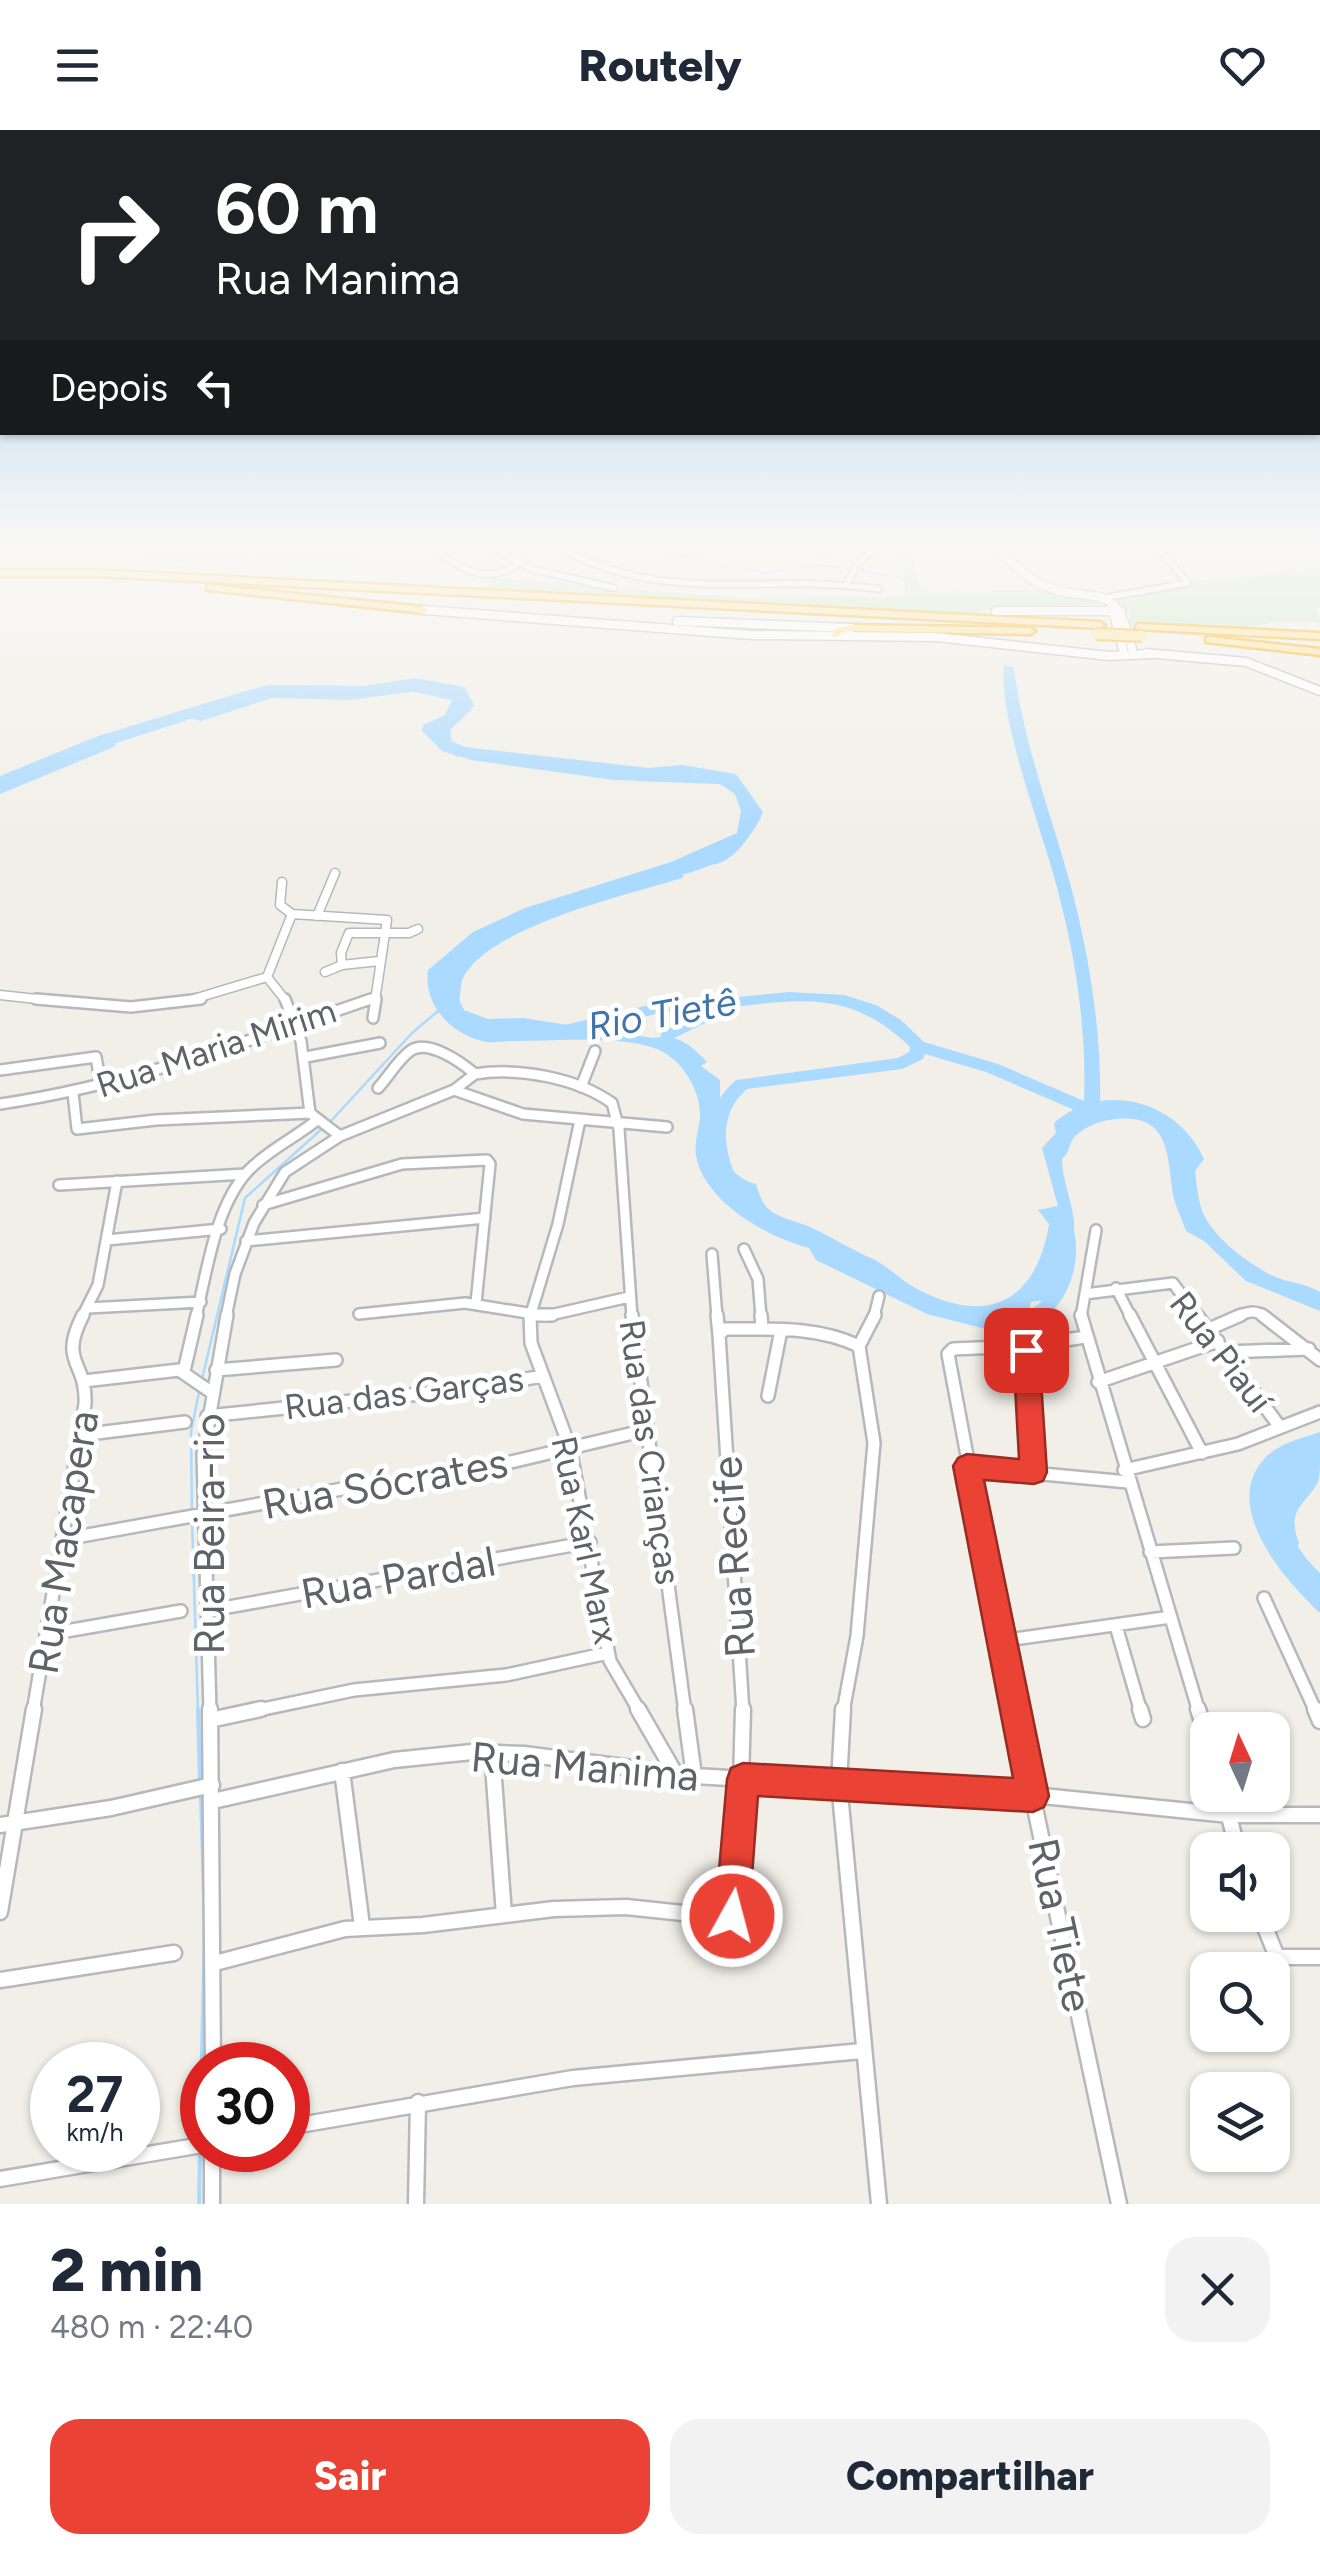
<!DOCTYPE html>
<html lang="pt">
<meta charset="utf-8">
<style>
:root{--surface:#fff;--page:#f2f2f3;--text:#1f2937;--muted:#747a83;--accent:#ea4335}
body{margin:0;font-family:Figtree,sans-serif;background:var(--page);color:var(--text);height:100vh;display:flex;flex-direction:column;font-size:38px;white-space:nowrap}
*{box-sizing:border-box;margin:0}
p{font-size:32px;color:var(--muted)}
.icon{flex:none;width:55px;height:55px;fill:none;stroke:currentColor;stroke-width:2;stroke-linecap:round;stroke-linejoin:round}
.map{position:relative;height:2074px;overflow:hidden}
.sheet{display:flex;flex-direction:column;background:var(--surface);flex:1}
.sheet>*{flex:none}
.hud{position:absolute;left:0px;top:0px;width:1320px;height:305px;box-shadow:0 2px 8px #0004;background:#202124;color:#fff;overflow:hidden}
.needle{width:65px;rotate:356deg}
.controls{position:absolute;left:1190px;top:1582px;display:grid;gap:20px}
.controls a{display:grid;place-items:center;width:100px;height:100px;border-radius:20px;background:var(--surface);box-shadow:0 2px 8px #0004;font-size:50px}
.speed{position:absolute;left:30px;top:1912px;display:flex;gap:20px;font-size:50px;font-weight:700;text-align:center}
.speed>*{display:grid;place-content:center;width:130px;height:130px;border-radius:50%;background:var(--surface);box-shadow:0 2px 8px #0004;line-height:1}
.speed small{font-size:25px;font-weight:400}
.speed .limit{border:15px solid #d22;background:#fff;color:#111}
.pin{position:absolute;display:grid;place-items:center;width:85px;height:85px;color:#fff;margin:-42px;border-radius:20px;box-shadow:0 5px 15px #0006}
.me{position:absolute;width:110px;margin:-55px;rotate:7deg;stroke-linejoin:round;filter:drop-shadow(0 0 8px #0008)}
.turn{display:flex;align-items:center;gap:35px;height:210px;padding:0 50px;font-size:45px}
.turn .icon{width:130px;height:130px;stroke-width:2.5}
.turn b{display:block;font-size:70px;line-height:85px}
.then{display:flex;align-items:center;height:95px;padding:0 50px;background:#0003;gap:20px;font-size:38px}
.round{display:grid;place-items:center;flex:none;width:105px;height:105px;border-radius:30px;background:var(--page)}
.headline{display:flex;align-items:center;justify-content:space-between;height:170px;padding:0 50px}
h1{font-size:60px;font-weight:800;line-height:75px}
.action{display:flex;gap:20px;margin-top:auto;padding:20px 50px}
.action a{flex:1;height:115px;border-radius:30px;background:var(--accent);color:#fff;font-size:40px;font-weight:800;line-height:115px;text-align:center}
.action a+a{background:var(--page);color:var(--text)}
header{display:flex;justify-content:space-between;align-items:center;height:130px;padding:0 50px;background:var(--surface);font-size:45px;font-weight:800}
.map>svg:first-child{display:block}
.green{fill:#c5e8c5}
.water{fill:#aadaff}
.lines{fill:none;stroke-linecap:round;stroke-linejoin:round}
.stream-far1{stroke:#aadaff;stroke-width:2.5}
.stream{stroke:#aadaff;stroke-width:4}
.river{fill:#aadaff;fill-rule:evenodd}
.street-far4-casing{stroke:#b5b8bc;stroke-width:9}
.street-far3-casing{stroke:#b5b8bc;stroke-width:11}
.street-far2-casing{stroke:#b5b8bc;stroke-width:14}
.street-far1-casing{stroke:#b5b8bc;stroke-width:16}
.street-casing{stroke:#b5b8bc;stroke-width:19}
.secondary-casing{stroke:#b6babf;stroke-width:11}
.highway-casing{stroke:#f9ab00;stroke-width:5}
.street-far4{stroke:#fff;stroke-width:5}
.street-far3{stroke:#fff;stroke-width:8}
.street-far2{stroke:#fff;stroke-width:9}
.street-far1{stroke:#fff;stroke-width:11}
.street{stroke:#fff;stroke-width:14}
.secondary{stroke:#fff;stroke-width:8}
.highway{fill:#fde293;fill-rule:evenodd}
.highway-bridge-casing{stroke:#f9ab00;stroke-width:14;stroke-linecap:butt}
.highway-bridge{stroke:#fde293;stroke-width:10}
.route{fill:#ea4335;stroke:#982c22;stroke-width:2.5}
.labels{text-anchor:middle;stroke-width:10;stroke-linejoin:round;paint-order:stroke}
.street-label{font-size:35px;fill:#5f6368;stroke:#fff}
.water-label{font-size:38px;font-style:italic;fill:#4174aa;stroke:#fff}
.near-street-label{font-size:42px;fill:#5f6368;stroke:#fff}
</style>
<header><svg class="icon" aria-label="menu" viewBox="0 0 24 24"><path d="M4 6h16M4 12h16M4 18h16"/></svg>Routely<svg class="icon" aria-label="heart" viewBox="0 0 24 24"><path d="M12 20l-8-8c-3-5 5-10 8-4 3-6 11-1 8 4z"/></svg></header>
<div class="map">
<svg width="1320" height="2074" viewBox="0 0 1320 2074">
<rect width="100%" height="100%" fill="#f1efe8"/>
<path class="green" d="M 142,415 L 345,415 L 358,431 L 336,441 L 298,441 L 255,425 L 173,433 L 144,426 Z
M 896,415 L 911,415 L 919,455 L 931,461 C 972,464 1069,451 1108,474 L 1009,477 L 968,483 L 482,459 L 491,448 L 740,468 L 901,467 L 911,464 L 905,461 L 906,454 L 892,429 L 899,429 Z
M 1320,435 L 1320,477 L 1315,478 L 1320,491 L 1316,492 L 1273,492 L 1241,499 L 1130,493 L 1130,482 L 1117,472 L 1135,469 L 1135,465 L 1190,456 L 1196,450 L 1251,447 Z"/>
<path class="water" d="M 414,548 L 465,557 L 474,576 L 446,595 L 443,607 L 465,617 L 649,638 L 682,635 L 736,644 L 763,682 C 756,699 734,721 717,731 C 695,745 668,747 644,753 C 607,762 483,802 462,830 C 452,845 456,866 464,880 L 488,889 L 523,888 L 653,908 C 678,904 690,914 707,932 L 701,936 L 720,950 L 720,976 L 711,1010 C 723,1028 734,1049 756,1054 C 758,1060 761,1070 765,1075 C 777,1090 797,1090 812,1098 C 833,1108 852,1120 873,1129 C 889,1137 902,1151 917,1159 C 987,1196 1036,1173 1049,1094 L 1038,1080 L 1058,1076 L 1042,1018 L 1056,1003 L 1054,993 C 1102,950 1178,970 1204,1029 L 1195,1041 C 1197,1056 1198,1074 1205,1087 C 1217,1110 1247,1132 1269,1144 C 1286,1153 1303,1152 1320,1162 L 1320,1181 L 1246,1151 L 1204,1111 L 1186,1101 C 1182,1089 1175,1076 1173,1064 C 1167,1024 1170,984 1116,989 C 1102,990 1082,997 1073,1009 C 1068,1017 1070,1022 1062,1029 C 1062,1050 1072,1070 1074,1092 C 1076,1113 1063,1127 1070,1148 L 1057,1168 L 1031,1172 L 1026,1190 L 994,1201 L 927,1184 L 816,1130 L 809,1118 C 768,1108 703,1071 696,1025 C 694,1013 699,999 700,987 C 701,960 682,929 657,919 C 622,905 552,911 513,911 C 503,911 492,914 482,911 C 450,903 423,874 428,840 L 473,802 L 525,778 L 671,732 L 737,703 L 741,681 L 735,664 L 713,649 L 697,645 L 654,651 L 614,650 L 471,630 L 442,621 L 422,601 L 423,595 L 445,585 L 452,570 L 395,558 L 334,568 L 293,561 L 262,566 L 79,625 L 0,657 L 0,646 L 98,606 L 249,560 L 269,555 L 365,556 Z
M 1320,1302 L 1320,1336 L 1285,1367 C 1281,1396 1299,1423 1320,1443 L 1320,1483 C 1286,1451 1220,1378 1264,1329 C 1277,1314 1302,1308 1320,1302 Z"/>
<g class="lines">
<path class="stream-far1" d="M 639,417 L 716,433
M 725,435 L 766,443 L 816,435 L 851,438
M 862,440 L 905,449
M 330,992 L 412,903 L 438,881
M 202,1249 L 245,1068 L 324,997
M 192,1383 L 191,1302 L 199,1262
M 192,1391 L 198,1582"/>
<path class="stream" d="M 198,1579 L 200,1653
M 200,2008 L 205,1798 L 201,1666
M 199,2074 L 200,2021"/>
<path class="river" d="M 1004,535 L 1014,537 C 1023,612 1050,681 1070,753 C 1090,828 1102,903 1100,981 L 1098,985 L 1086,985 L 986,942 L 925,924 L 923,929 L 902,939 L 747,959 C 722,980 722,1011 733,1040 L 730,1045 L 718,1045 C 702,1011 707,974 736,950 L 898,928 L 909,922 L 910,917 C 847,855 790,871 710,880 L 709,891 L 668,911 L 660,906 L 662,902 L 695,885 L 695,882 L 662,882 L 583,904 L 552,906 L 550,902 L 552,898 L 662,872 L 696,871 L 789,862 L 844,865 L 876,875 L 901,890 L 924,912 L 998,934 L 1084,971 C 1087,894 1074,817 1053,743 C 1039,693 997,581 1004,535 Z
M 421,555 L 425,556 L 425,560 L 351,570 L 272,568 L 201,591 L 191,588 L 271,560 L 351,562 Z
M 452,564 L 460,564 L 473,571 L 471,580 L 450,600 L 452,614 L 463,623 L 457,627 L 440,615 L 438,599 L 461,576 L 461,573 L 452,568 Z
M 110,610 L 116,614 L 114,617 L 0,664 L 0,655 Z
M 641,644 L 721,646 L 740,655 L 734,659 L 719,654 L 636,651 L 635,648 Z
M 754,684 L 761,688 C 748,708 733,736 706,735 L 706,729 L 731,714 L 749,685 Z
M 677,741 L 684,745 L 682,748 C 628,765 489,796 463,848 C 460,854 461,864 459,871 L 449,871 C 425,803 630,754 677,741 Z
M 1065,1089 L 1071,1091 C 1090,1139 1054,1214 995,1198 L 992,1192 L 995,1186 C 1005,1183 1017,1185 1027,1181 C 1058,1169 1058,1123 1056,1096 L 1059,1091 Z
M 1320,1327 C 1320,1334 1320,1346 1318,1352 C 1304,1377 1286,1379 1299,1413 L 1296,1420 L 1288,1423 L 1280,1420 C 1276,1410 1271,1400 1273,1389 C 1275,1366 1298,1335 1320,1327 Z"/>
<defs>
<path id="street-far4" d="M 428,415 C 456,435 485,458 517,434
M 487,415 L 532,439 L 614,458
M 554,415 C 666,478 764,442 879,459
M 817,415 L 825,422
M 517,434 L 520,415
M 846,455 L 858,433 L 872,421 L 870,415
M 1104,468 L 1188,453 L 1156,415"/>
<path id="street-far3" d="M 282,752 L 280,775 L 292,784 L 387,790 L 375,871
M 317,786 L 335,743
M 342,835 L 379,831
M 325,842 L 342,835 L 341,823 L 349,803 L 409,803 L 418,799
M 267,847 L 286,871
M 0,865 L 55,871
M 187,871 L 267,847 L 292,784
M 364,871 L 373,868"/>
<path id="street-far2" d="M 36,869 L 131,877 L 201,869
M 285,869 L 301,911 L 310,983 L 340,1006
M 373,888 L 376,869
M 306,927 L 380,913
M 0,940 L 96,927 L 101,956
M 475,944 C 518,937 577,948 612,973 L 619,999 L 632,1187
M 581,957 L 595,921
M 378,958 C 388,947 398,930 410,921 C 428,908 462,933 475,944 L 454,960
M 73,963 L 77,999 L 156,990 L 310,983
M 0,974 C 129,955 248,911 371,869
M 59,1055 L 245,1044
M 263,1075 L 402,1034 L 487,1030 L 490,1034 L 476,1173
M 107,1110 L 221,1099
M 246,1111 L 485,1088
M 744,1119 L 758,1149 L 761,1187
M 712,1124 L 717,1187
M 1116,1158 L 1131,1187
M 1085,1164 L 1096,1100
M 88,1178 L 201,1172
M 359,1184 L 465,1173 L 546,1186 L 629,1167
M 82,1187 L 98,1155 L 117,1051
M 196,1187 C 207,1141 215,1077 248,1041 C 268,1020 295,1008 317,990
M 226,1187 L 235,1144 L 254,1093 L 285,1042 L 340,1006 L 454,960 L 523,984 L 667,997
M 530,1187 L 558,1094 L 580,990
M 874,1187 L 879,1166
M 1081,1187 L 1085,1164 L 1173,1153 L 1198,1187
M 1235,1187 C 1247,1182 1255,1179 1266,1187"/>
<path id="street-far1" d="M 530,1185 L 531,1213 L 570,1318 L 610,1531 L 640,1582
M 538,1185 L 552,1185
M 632,1185 L 685,1582
M 717,1185 L 719,1205
M 761,1185 L 762,1199
M 1081,1185 L 1199,1582
M 1130,1185 L 1202,1323
M 1197,1185 L 1280,1297
M 1262,1185 L 1320,1230
M 1209,1199 L 1241,1185
M 859,1216 L 875,1185
M 1227,1222 L 1309,1219
M 216,1240 L 336,1230
M 184,1241 L 197,1185
M 84,1251 L 179,1240 L 211,1262
M 1098,1252 L 1218,1211
M 768,1266 L 781,1200
M 207,1286 L 478,1258 L 542,1246
M 81,1305 L 185,1292
M 967,1337 L 1128,1352
M 1124,1340 L 1238,1314 L 1320,1282
M 1034,1342 L 1026,1216 L 1085,1207
M 65,1409 L 342,1359 L 435,1350 L 646,1300
M 1150,1422 L 1234,1418
M 1264,1468 L 1316,1582
M 206,1481 L 590,1412
M 1116,1496 L 1141,1582
M 49,1504 L 181,1481
M 1000,1511 L 1171,1487
M 33,1582 L 85,1274 C 87,1230 58,1234 83,1185
M 210,1582 L 203,1324 L 227,1185
M 249,1582 L 354,1560 L 506,1545 L 608,1523
M 743,1582 L 719,1205 L 725,1199 C 771,1199 817,1196 859,1216
M 843,1582 L 857,1506 L 874,1313 L 859,1216
M 1015,1582 L 948,1224 L 953,1219 L 1026,1216"/>
<path id="street" d="M 210,1579 L 213,1935
M 638,1579 L 676,1645
M 685,1579 L 694,1646
M 843,1579 L 839,1653 L 879,2074
M 1014,1579 L 1119,2074
M 1140,1579 L 1143,1589
M 1198,1579 L 1208,1611
M 1315,1579 L 1320,1591
M 210,1590 L 261,1579
M 492,1622 L 504,1785
M 342,1641 L 362,1796
M 1223,1665 L 1238,1720
M 213,1671 L 394,1630 L 472,1622 L 524,1624 L 694,1646 L 1033,1665 L 1229,1685 L 1320,1685
M 0,1695 L 111,1678 L 212,1655
M 0,1782 L 34,1579
M 1260,1785 L 1277,1827 L 1320,1827
M 215,1833 L 345,1799 L 423,1795 L 554,1779 L 626,1777 L 730,1788 L 739,1723 L 743,1579
M 0,1850 L 174,1823
M 288,1997 L 573,1948 L 862,1921
M 212,2020 L 212,2074
M 0,2049 L 202,2015
M 416,2074 L 418,1972"/>
<path id="secondary" d="M 999,415 L 999,421 C 1012,431 1027,449 1042,455 C 1095,477 1116,445 1132,519
M 1112,477 L 1123,519
M 424,480 L 751,505 L 936,507 L 1109,526 L 1152,524
M 996,481 L 1121,481
M 677,491 L 851,498
M 1146,523 L 1246,532 L 1320,561"/>
<path id="highway" d="M 0,440 L 97,440 L 1100,492 L 1105,495 L 1100,498 L 97,446 L 0,446 Z
M 210,455 L 424,477 L 429,480 L 424,483 L 207,460 L 207,456 Z
M 1139,494 L 1320,503 L 1320,509 L 1136,499 L 1136,495 Z
M 851,495 L 1030,498 L 1035,501 L 1030,504 L 851,501 L 842,503 L 836,508 L 831,505 L 835,499 Z
M 1209,507 L 1320,519 L 1320,525 L 1206,512 L 1206,508 Z"/>
</defs>
<use href="#street-far4" class="street-far4-casing"/>
<use href="#street-far3" class="street-far3-casing"/>
<use href="#street-far2" class="street-far2-casing"/>
<use href="#street-far1" class="street-far1-casing"/>
<use href="#street" class="street-casing"/>
<use href="#secondary" class="secondary-casing"/>
<use href="#highway" class="highway-casing"/>
<use href="#street-far4" class="street-far4"/>
<use href="#street-far3" class="street-far3"/>
<use href="#street-far2" class="street-far2"/>
<use href="#street-far1" class="street-far1"/>
<use href="#street" class="street"/>
<use href="#secondary" class="secondary"/>
<use href="#highway" class="highway"/>
<defs>
<path id="highway-bridge" d="M 1096,504 L 1142,506"/>
</defs>
<use href="#highway-bridge" class="highway-bridge-casing"/>
<use href="#highway-bridge" class="highway-bridge"/>
</g>
<linearGradient id="sky" x2="0" y2="1"><stop stop-color="#8fc3f1"/><stop offset="0.59" stop-color="#f9f8f5"/><stop offset="1" stop-color="#f9f8f5" stop-opacity="0"/></linearGradient>
<rect width="1320" height="705" fill="url(#sky)"/>
<path class="route" d="M 1026,1210 L 1035,1213 L 1039,1220 L 1047,1342 L 1043,1351 L 1034,1354 L 984,1350 L 1049,1666 L 1044,1677 L 1033,1682 L 758,1666 L 749,1786 L 744,1798 L 732,1803 L 720,1798 L 715,1786 L 727,1649 L 731,1638 L 743,1633 L 1013,1648 L 953,1336 L 958,1328 L 967,1324 L 1019,1329 L 1013,1220 L 1017,1213 Z"/>
<g class="labels">
<g class="street-label">
<text transform="translate(216 918) rotate(-18)" y="12">Rua Maria Mirim</text>
<text transform="translate(1221 1222) rotate(52)" y="12">Rua Piauí</text>
<text transform="translate(404 1263) rotate(-7)" y="12">Rua das Garças</text>
<text transform="translate(650 1322) rotate(82)" y="12">Rua das Crianças</text>
<text transform="translate(585 1410) rotate(78)" y="12">Rua Karl Marx</text>
</g>
<g class="water-label">
<text transform="translate(662 884) rotate(-10)" y="13">Rio Tietê</text>
</g>
<g class="near-street-label">
<text transform="translate(385 1353) rotate(-10)" y="15">Rua Sócrates</text>
<text transform="translate(209 1404) rotate(-90)" y="15">Rua Beira-rio</text>
<text transform="translate(63 1412) rotate(-81)" y="15">Rua Macapera</text>
<text transform="translate(733 1427) rotate(-94)" y="15">Rua Recife</text>
<text transform="translate(398 1447) rotate(-10)" y="15">Rua Pardal</text>
<text transform="translate(585 1636) rotate(5)" y="15">Rua Manima</text>
<text transform="translate(1061 1795) rotate(78)" y="15">Rua Tiete</text>
</g>
</g>
</svg>
<div class="controls">
<a><svg class="needle" viewBox="-14 -14 28 28"><path d="M0-13l5 13h-10z" fill="#e53935"/><path d="M0 13l5-13h-10z" fill="#747a83"/></svg></a>
<a><svg class="icon" aria-label="sound" viewBox="0 0 24 24"><path d="M4 9h4l5-4v14l-5-4H4zM17 9q2 3 0 6"/></svg></a>
<a><svg class="icon" aria-label="search" viewBox="0 0 24 24"><circle cx="10" cy="10" r="6"/><path d="M15 15l6 6"/></svg></a>
<a><svg class="icon" aria-label="layers" viewBox="0 0 24 24"><path d="M12 4l9 5-9 5-9-5zM3 14l9 5 9-5"/></svg></a>
</div>
<div class="speed"><div>27<small>km/h</small></div><div class="limit">30</div></div>
<div class="pin" style="left:1026px;top:1220px;background:#d93025"><svg class="icon" aria-label="arrive" viewBox="0 0 24 24"><path d="M6 21V4h12l-3 4 3 4H6"/></svg></div>
<svg class="me" style="left:732px;top:1786px" viewBox="-20 -20 40 40"><circle r="17" fill="#ea4335" stroke="#fff" stroke-width="3"/><path d="M0-11L8 9 0 5-8 9z" fill="#fff"/></svg>
<div class="hud">
<div class="turn"><svg class="icon" aria-label="right" viewBox="0 0 24 24"><path d="M7 20v-9h11M14 6l5 5-5 5"/></svg><div><b>60 m</b>Rua Manima</div></div>
<div class="then">Depois<svg class="icon" aria-label="left" viewBox="0 0 24 24"><path d="M17 20v-9H6M10 6l-5 5 5 5"/></svg></div>
</div>
</div>
<section class="sheet">
<div class="headline"><div><h1>2 min</h1><p>480 m · 22:40</p></div><a class="round"><svg class="icon" aria-label="close" viewBox="0 0 24 24"><path d="M6 6l12 12M18 6L6 18"/></svg></a></div>
<div class="action"><a>Sair</a><a>Compartilhar</a></div>
</section>
